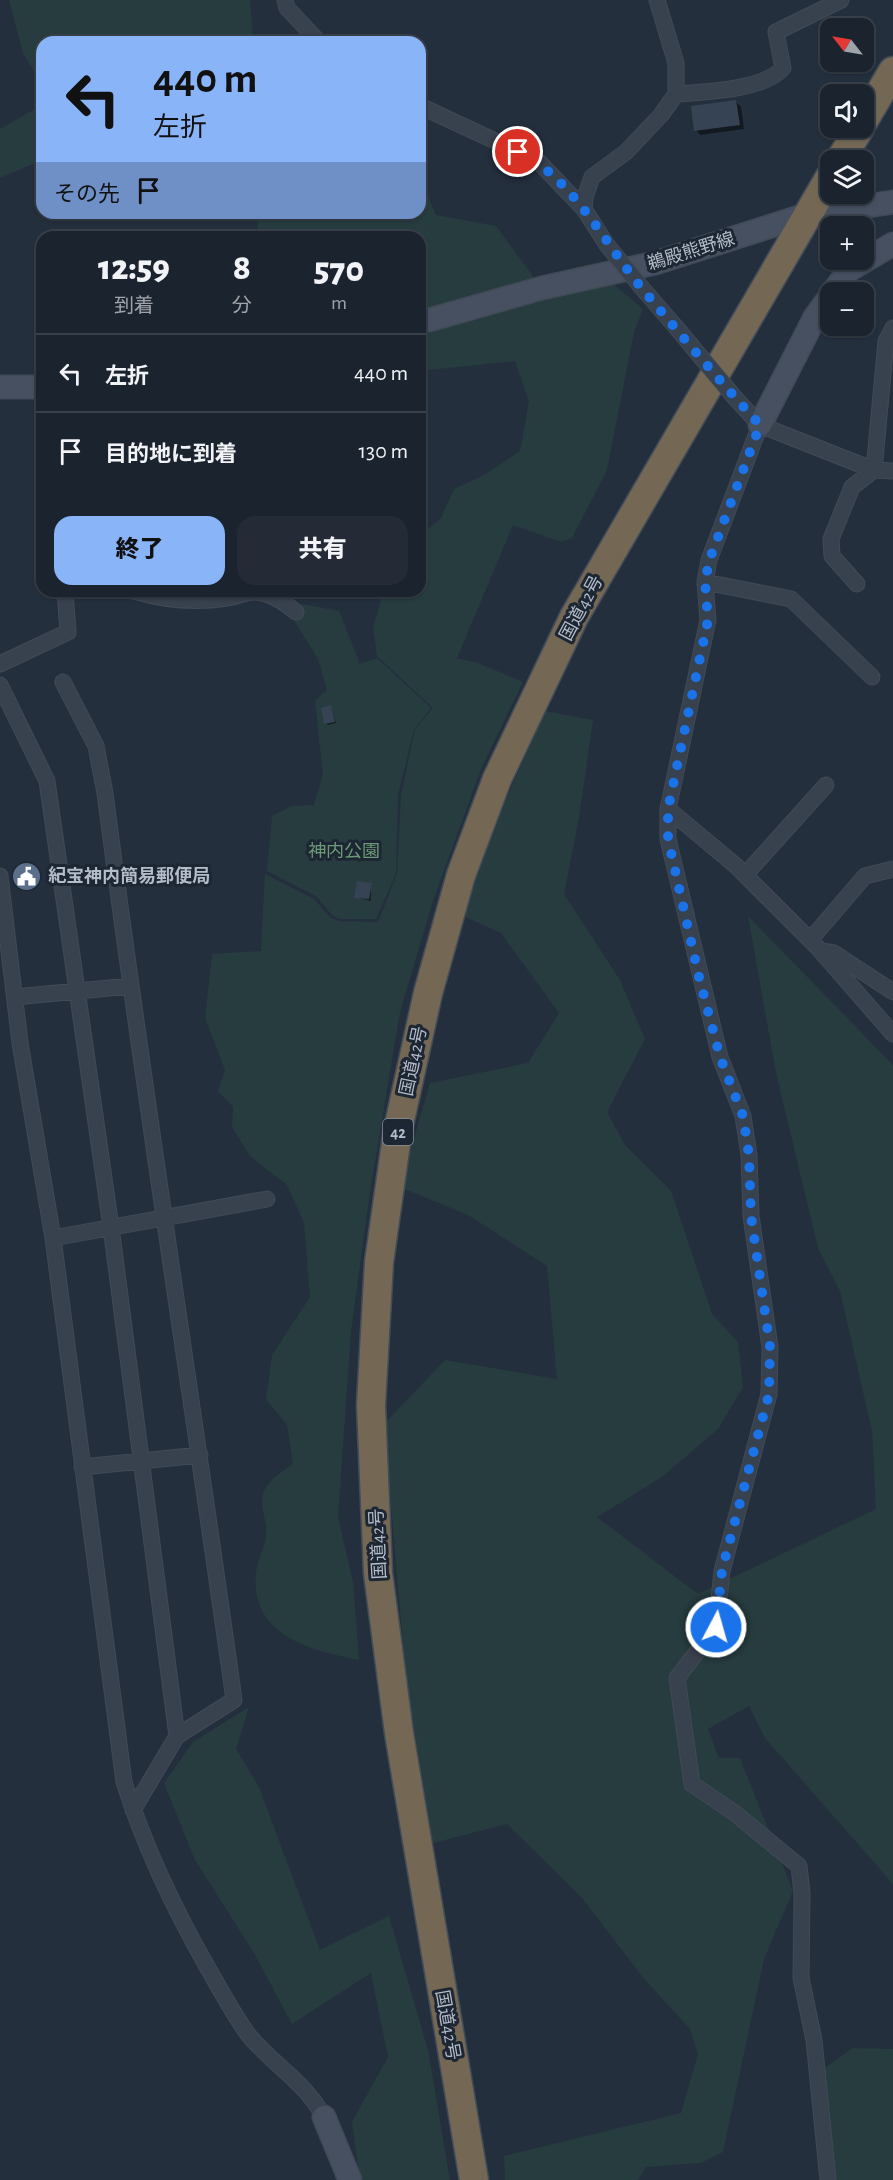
<!DOCTYPE html>
<html lang="ja">
<meta charset="utf-8">
<style>
:root{--surface:#1b232e;--page:#242b36;--text:#f1f3f6;--muted:#a0a4aa;--line:#39404a;--accent:#8ab4f8}
body{margin:0;font-family:"Alegreya Sans","Noto Sans JP",sans-serif;background:var(--page);color:var(--text);height:100vh;display:flex;flex-direction:column;font-size:22px;white-space:nowrap}
*{box-sizing:border-box;margin:0}
p{font-size:20px;color:var(--muted)}
.icon{flex:none;width:33px;height:33px;fill:none;stroke:currentColor;stroke-width:2;stroke-linecap:round;stroke-linejoin:round}
.map{position:relative;flex:1;overflow:hidden}
.side{position:absolute;left:36px;top:231px;width:390px;height:366px;display:flex;flex-direction:column;background:var(--surface);border-radius:18px;box-shadow:0 2px 4px #0004,0 0 0 2px var(--line)}
.side>*{flex:none}
.top-card{position:absolute;left:36px;top:36px;width:390px;height:183px;border-radius:18px;box-shadow:0 2px 4px #0004,0 0 0 2px var(--line);background:#8ab4f8;color:#111;overflow:hidden}
.needle{width:39px;rotate:301deg}
.controls{position:absolute;left:820px;top:18px;display:grid;gap:12px}
.controls a{display:grid;place-items:center;width:54px;height:54px;border-radius:12px;background:var(--surface);box-shadow:0 2px 4px #0004,0 0 0 2px var(--line);font-size:30px}
.pin{position:absolute;display:grid;place-items:center;width:51px;height:51px;color:#fff;margin:-26px;border:3px solid #fff;border-radius:50%;box-shadow:0 2px 6px #0007}
.me{position:absolute;width:66px;margin:-33px;rotate:6deg;stroke-linejoin:round;filter:drop-shadow(0 0 4px #0008)}
.turn{display:flex;align-items:center;gap:21px;height:126px;padding:0 18px;font-size:27px}
.turn .icon{width:78px;height:78px;stroke-width:2.5}
.turn b{display:block;font-size:42px;line-height:51px}
.then{display:flex;align-items:center;height:57px;padding:0 18px;background:#0003;gap:12px;font-size:22px}
.eta{display:flex;justify-content:space-evenly;align-items:center;height:102px;text-align:center}
.eta b{font-size:36px;font-weight:800;line-height:42px}
.button{display:flex;gap:12px;margin-top:auto;padding:12px 18px}
.button a{flex:1;height:69px;border-radius:18px;background:var(--accent);color:#111;font-size:24px;font-weight:800;line-height:69px;text-align:center}
.button a+a{background:var(--page);color:var(--text)}
ul{padding:0;list-style:none}
li{display:flex;align-items:center;gap:18px;height:78px;padding:0 18px;border-top:2px solid var(--line)}
li div{flex:1}
li b{display:block;font-size:22px}
li em{font-style:normal}
.map>svg:first-child{display:block}
.green{fill:#263c3f}
.shadow{fill:#0007}
.building{fill:#364354}
.lines{fill:none;stroke-linecap:round;stroke-linejoin:round}
.street-casing{stroke:#414a57;stroke-width:17}
.secondary-casing{stroke:#414a57;stroke-width:25}
.highway-casing{stroke:#434c59;stroke-width:31}
.street{stroke:#38414e;stroke-width:15}
.secondary{stroke:#465061;stroke-width:22}
.highway{stroke:#746855;stroke-width:28}
.street-bridge-casing{stroke:#414a57;stroke-width:17;stroke-linecap:butt}
.street-bridge{stroke:#38414e;stroke-width:15}
.route{stroke:#1a73e8;stroke-width:10;stroke-dasharray:0 18}
.labels{text-anchor:middle;stroke-width:6;stroke-linejoin:round;paint-order:stroke}
.shield{fill:#1d2633;stroke:#878f9c;stroke-width:1.5}
.shield-label{font-size:16px;font-weight:bold;fill:#b4bcc9}
.street-label{font-size:18px;fill:#b4bcc9;stroke:#1d2633}
.park-label{font-size:18px;fill:#6b9a76;stroke:#1d2633}
.poi-label{font-size:18px;font-weight:bold;fill:#b4bcc9;stroke:#1d2633;text-anchor:start}
</style>
<div class="map">
<svg width="893" height="2180" viewBox="0 0 893 2180">
<rect width="100%" height="100%" fill="#242f3e"/>
<path class="green" d="M 9,0 L 250,0 L 253,41 L 42,42 L 42,85 L 23,53 Z
M 42,105 L 42,160 L 0,178 L 0,129 Z
M 420,177 L 436,215 L 496,226 L 546,294 L 611,282 L 643,309 L 634,332 L 607,470 L 572,538 L 561,542 L 513,525 L 457,658 L 478,663 L 523,682 L 482,767 L 434,898 L 400,1012 L 370,1192 L 351,1331 L 338,1517 L 353,1582 L 359,1660 C 311,1650 250,1636 256,1573 C 257,1560 266,1547 266,1533 C 267,1523 262,1512 262,1501 C 262,1484 280,1473 293,1464 L 287,1425 L 266,1399 L 272,1355 L 310,1297 L 304,1223 L 287,1185 L 250,1156 L 232,1127 L 233,1107 L 218,1091 L 225,1070 L 205,1018 L 212,954 L 261,951 L 265,874 L 314,899 L 331,918 L 339,921 L 378,922 L 397,874 L 401,795 L 415,729 L 433,708 L 377,656 L 373,627 L 384,591 L 420,591 L 420,536 L 441,518 L 454,489 L 486,474 L 520,451 L 529,402 L 515,361 L 420,371 L 420,237 L 257,237 L 258,220 L 242,213 L 420,213 Z
M 301,604 L 339,611 L 360,664 L 377,658 L 431,708 L 414,729 L 398,795 L 396,874 L 376,919 L 340,919 L 333,916 L 316,896 L 267,871 L 272,816 L 291,806 L 314,805 L 323,774 L 315,701 L 327,690 L 318,659 L 292,617 Z
M 545,711 L 593,720 L 579,818 L 564,894 L 620,980 L 645,1039 L 607,1112 L 625,1145 L 671,1191 L 712,1314 L 738,1342 L 743,1387 L 718,1429 L 662,1477 L 597,1517 L 698,1594 L 876,1509 L 872,1431 L 840,1291 L 818,1248 L 776,1073 L 748,916 L 893,1065 L 893,1884 L 765,1738 L 749,1706 L 708,1729 L 719,1758 L 740,1758 L 793,1891 L 764,1959 L 723,2152 L 701,2163 L 646,2167 L 638,2180 L 505,2180 L 504,2156 L 681,2113 L 698,2054 L 690,2029 L 645,1980 L 582,1898 L 507,1824 L 433,1843 L 406,1680 L 384,1424 L 445,1360 L 557,1379 L 547,1266 L 468,1215 L 400,1187 L 430,1083 L 528,1063 L 559,1013 L 501,933 L 459,914 L 495,825 Z
M 249,1707 L 236,1749 L 259,1787 L 320,1950 L 389,1916 L 428,2050 L 450,2180 L 360,2180 L 352,2122 L 388,2057 L 371,1973 L 292,2024 L 254,1953 L 195,1860 L 164,1783 L 193,1742 Z
M 853,2048 L 893,2049 L 893,2180 L 832,2180 L 809,2079 Z"/>
<path class="shadow" d="M 736,102 L 741,107 L 744,129 L 700,135 L 696,130 Z
M 331,707 L 336,723 L 328,725 L 326,723 Z
M 371,885 L 371,901 L 356,897 Z"/>
<path class="building" d="M 736,100 L 740,125 L 694,131 L 691,106 Z
M 331,705 L 335,722 L 324,724 L 321,708 Z
M 357,881 L 372,883 L 369,899 L 354,898 Z"/>
<g class="lines">
<defs>
<path id="street" d="M 285,0 L 287,8 L 319,42
M 676,94 C 705,92 764,90 783,68 L 776,32 L 841,0
M 420,106 L 538,161 L 584,209 L 607,245
M 584,209 L 585,197 L 592,177 L 626,152 L 661,115 L 676,94 L 676,63 L 657,0
M 642,288 L 675,326
M 736,399 L 760,425 L 874,470 L 893,471
M 760,425 L 709,560 L 705,582 L 708,620 L 668,809 L 668,839 L 720,1057 L 743,1116 L 749,1155 L 751,1216 L 770,1347 L 769,1394 L 722,1571 L 716,1627 L 677,1678 L 692,1784 L 736,1814 L 799,1866 L 802,1893 L 801,1978 L 814,2040 L 828,2180
M 705,582 L 791,599 L 872,677
M 857,584 L 832,556 L 831,539 L 852,487 L 874,470 L 886,341 L 893,328
M 134,591 C 164,600 195,603 227,598 C 236,597 245,592 254,592 C 269,592 285,603 296,612
M 0,664 L 68,632 L 65,591
M 63,682 L 96,746 L 105,793 C 144,1096 192,1397 234,1700 L 177,1736
M 0,685 L 47,781 L 111,1227 L 177,1736 L 133,1810
M 668,809 L 735,865 L 818,948 L 893,1034
M 745,875 L 826,785
M 0,876 L 20,1043 L 53,1238 L 124,1782 C 145,1848 174,1909 209,1970 C 221,1991 233,2013 247,2033 C 271,2064 304,2080 324,2117
M 810,940 L 865,876 L 893,869
M 821,951 L 834,953 L 893,992
M 15,997 L 130,986
M 53,1238 L 267,1199
M 82,1467 L 200,1455"/>
<path id="secondary" d="M 833,292 L 849,270 L 893,244
M 420,319 L 429,320 L 542,288 L 655,263 L 806,215 L 893,202
M 0,387 L 42,387
M 760,425 L 815,317 L 831,295
M 324,2117 L 350,2180"/>
<path id="highway" d="M 864,120 L 893,71
M 840,160 L 860,128
M 474,2180 L 399,1733 L 378,1573 L 371,1405 L 379,1262 L 398,1129 L 428,993 L 461,875 L 497,779 L 574,617 L 831,175"/>
</defs>
<use href="#street" class="street-casing"/>
<use href="#secondary" class="secondary-casing"/>
<use href="#highway" class="highway-casing"/>
<use href="#street" class="street"/>
<use href="#secondary" class="secondary"/>
<use href="#highway" class="highway"/>
<defs>
<path id="street-bridge" d="M 607,245 L 642,288
M 675,326 L 736,399"/>
</defs>
<use href="#street-bridge" class="street-bridge-casing"/>
<use href="#street-bridge" class="street-bridge"/>
</g>
<g class="lines">
<path class="route" d="M 518,152 C 571,176 604,242 640,286 C 679,333 719,380 760,425 L 709,561 L 705,582 L 708,620 L 668,809 L 668,839 L 699,977 L 720,1057 L 743,1116 L 749,1155 L 751,1216 L 770,1347 L 769,1394 L 722,1570 L 716,1627"/>
</g>
<defs>
<symbol id="civic-disc" viewBox="-11 -11 22 22"><circle r="9.5" fill="#5c6f8a" stroke="#1d2633"/><path d="M-.6-6.5H3V-4.5H.6V-3L4-1V1h2V6H-6V1h2V-1L-.6-3ZM-1.2 2.5V6h2.4V2.5Z" fill="#fff"/></symbol>
</defs>
<g fill-rule="evenodd">
<use href="#civic-disc" x="10" y="860" width="33" height="33"/>
</g>
<g class="labels">
<rect class="shield" x="383" y="1119" width="30" height="26" rx="4.5"/>
<g class="shield-label">
<text x="398" y="1138">42</text>
</g>
<g class="street-label">
<text transform="translate(691 251) rotate(-17)" y="6">鵜殿熊野線</text>
<text transform="translate(581 608) rotate(-62)" y="6">国道42号</text>
<text transform="translate(413 1061) rotate(-78)" y="6">国道42号</text>
<text transform="translate(378 1544) rotate(-93)" y="6">国道42号</text>
<text transform="translate(448 2025) rotate(80)" y="6">国道42号</text>
</g>
<g class="park-label">
<text x="344" y="857">神内公園</text>
</g>
<g class="poi-label">
<text x="48" y="882">紀宝神内簡易郵便局</text>
</g>
</g>
</svg>
<div class="controls">
<a><svg class="needle" viewBox="-14 -14 28 28"><path d="M0-13l5 13h-10z" fill="#e53935"/><path d="M0 13l5-13h-10z" fill="#a0a4aa"/></svg></a>
<a><svg class="icon" aria-label="sound" viewBox="0 0 24 24"><path d="M4 9h4l5-4v14l-5-4H4zM17 9q2 3 0 6"/></svg></a>
<a><svg class="icon" aria-label="layers" viewBox="0 0 24 24"><path d="M12 4l9 5-9 5-9-5zM3 14l9 5 9-5"/></svg></a>
<a>+</a>
<a>−</a>
</div>
<div class="pin" style="left:518px;top:152px;background:#d93025"><svg class="icon" aria-label="arrive" viewBox="0 0 24 24"><path d="M6 21V4h12l-3 4 3 4H6"/></svg></div>
<svg class="me" style="left:716px;top:1627px" viewBox="-20 -20 40 40"><circle r="17" fill="#1a73e8" stroke="#fff" stroke-width="3"/><path d="M0-11L8 9 0 5-8 9z" fill="#fff"/></svg>
<div class="top-card">
<div class="turn"><svg class="icon" aria-label="left" viewBox="0 0 24 24"><path d="M17 20v-9H6M10 6l-5 5 5 5"/></svg><div><b>440 m</b>左折</div></div>
<div class="then">その先<svg class="icon" aria-label="arrive" viewBox="0 0 24 24"><path d="M6 21V4h12l-3 4 3 4H6"/></svg></div>
</div>
<section class="side">
<div class="eta">
<div><b>12:59</b><p>到着</p></div>
<div><b>8</b><p>分</p></div>
<div><b>570</b><p>m</p></div>
</div>
<ul>
<li><svg class="icon" aria-label="left" viewBox="0 0 24 24"><path d="M17 20v-9H6M10 6l-5 5 5 5"/></svg><div><b>左折</b></div><em>440 m</em></li>
<li><svg class="icon" aria-label="arrive" viewBox="0 0 24 24"><path d="M6 21V4h12l-3 4 3 4H6"/></svg><div><b>目的地に到着</b></div><em>130 m</em></li>
</ul>
<div class="button"><a>終了</a><a>共有</a></div>
</section>
</div>
